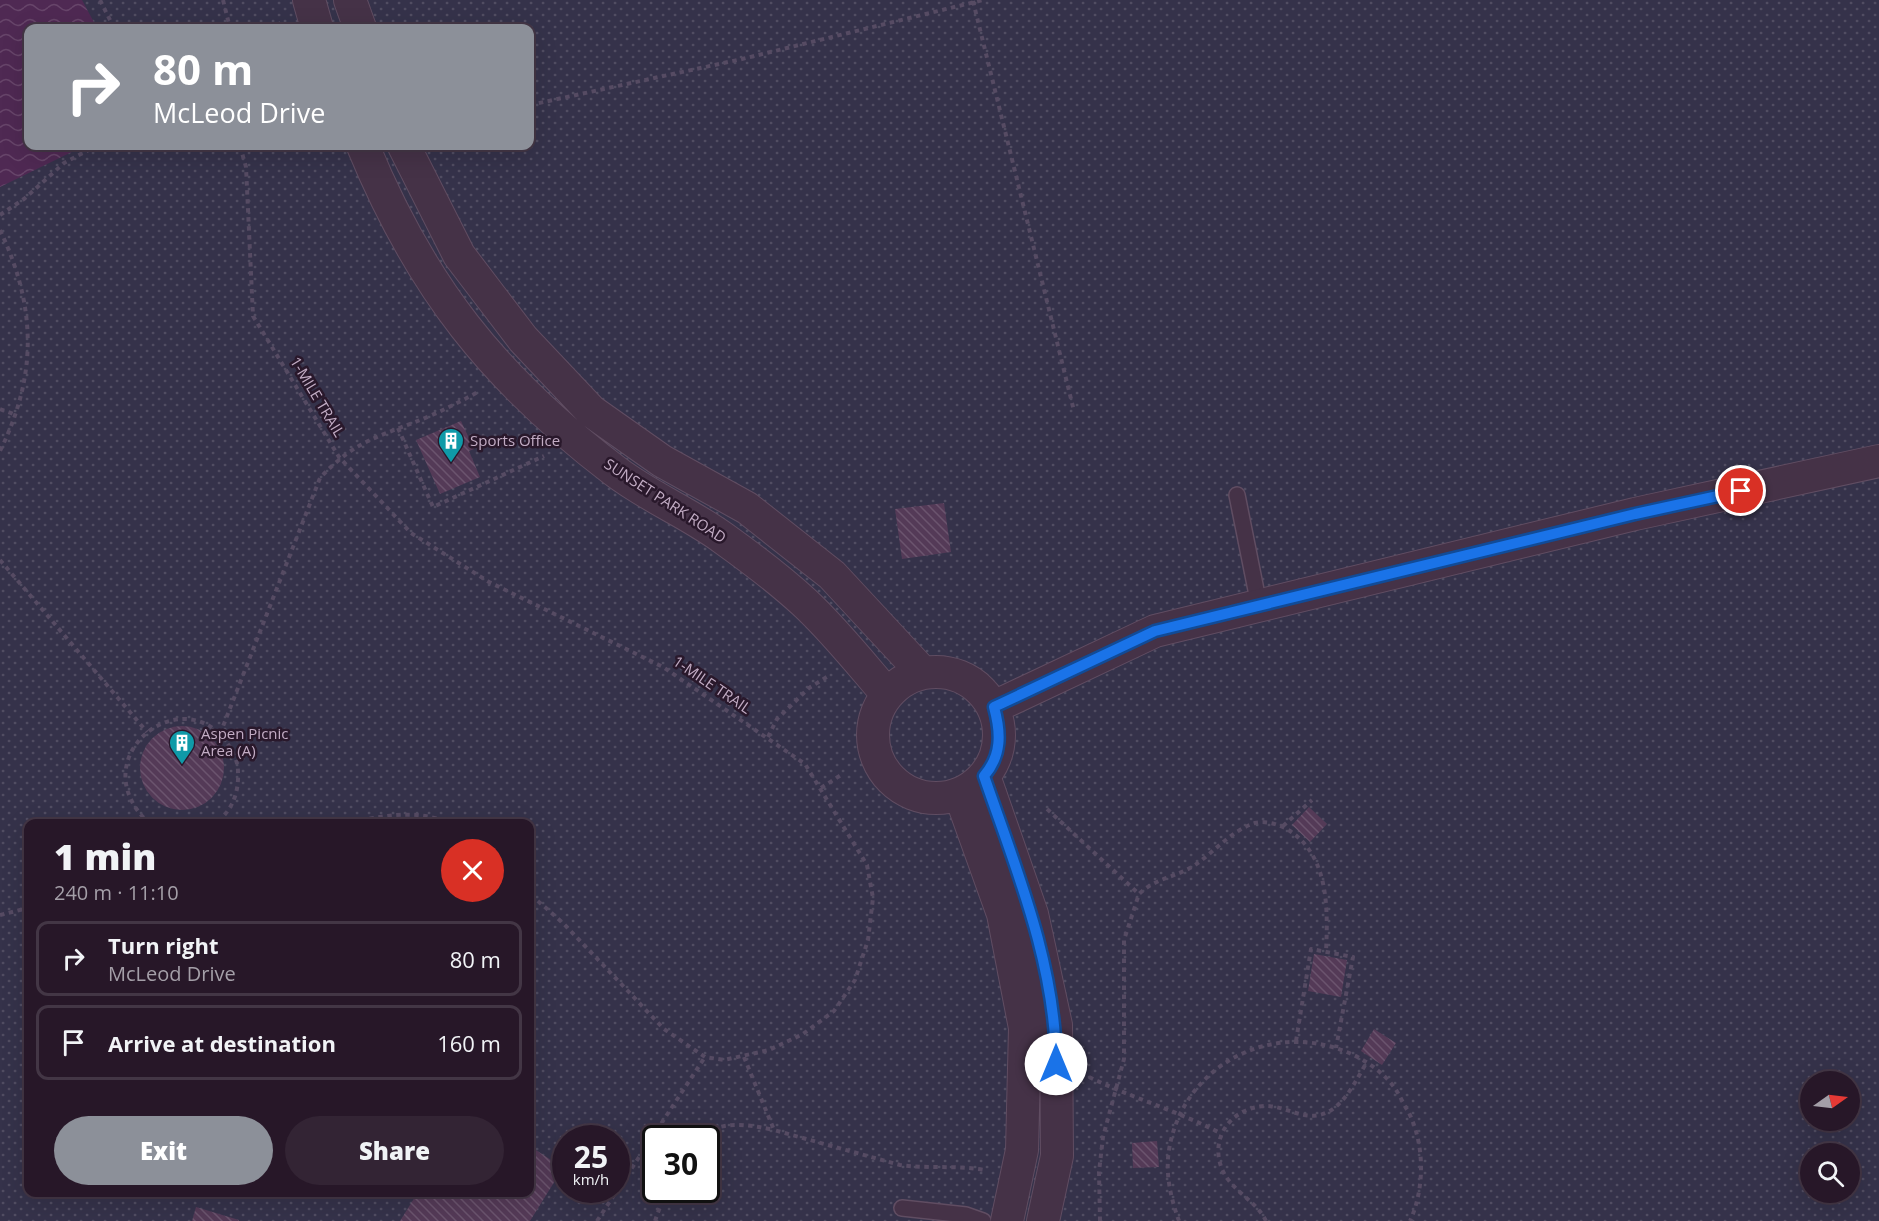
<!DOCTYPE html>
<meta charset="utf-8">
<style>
:root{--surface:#271728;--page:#332434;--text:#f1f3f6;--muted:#a49fa8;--line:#433645;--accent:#8c9099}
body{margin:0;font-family:"Open Sans",sans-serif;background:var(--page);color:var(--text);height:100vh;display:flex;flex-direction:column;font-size:22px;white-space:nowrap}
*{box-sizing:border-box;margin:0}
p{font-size:20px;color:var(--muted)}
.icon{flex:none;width:33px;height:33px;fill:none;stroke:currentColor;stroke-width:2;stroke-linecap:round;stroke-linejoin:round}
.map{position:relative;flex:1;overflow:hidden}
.drawer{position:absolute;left:24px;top:819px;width:510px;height:378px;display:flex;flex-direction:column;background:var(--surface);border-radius:12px;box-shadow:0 6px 24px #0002,0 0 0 2px var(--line)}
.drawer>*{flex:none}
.top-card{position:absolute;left:24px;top:24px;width:510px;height:126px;border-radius:12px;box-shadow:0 6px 24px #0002,0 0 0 2px var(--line);background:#8c9099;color:#fff;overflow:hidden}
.needle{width:39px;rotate:76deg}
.tools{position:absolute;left:1800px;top:1071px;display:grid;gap:12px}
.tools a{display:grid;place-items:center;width:60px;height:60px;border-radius:50%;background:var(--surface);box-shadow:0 6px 24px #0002,0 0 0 2px var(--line);font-size:30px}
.speed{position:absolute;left:552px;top:1125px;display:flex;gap:12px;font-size:30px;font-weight:700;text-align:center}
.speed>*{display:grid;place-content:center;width:78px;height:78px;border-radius:50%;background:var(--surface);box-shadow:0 6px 24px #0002,0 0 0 2px var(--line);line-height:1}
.speed small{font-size:15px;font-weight:400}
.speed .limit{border:3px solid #111;border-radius:9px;background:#fff;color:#111}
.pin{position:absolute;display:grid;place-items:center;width:51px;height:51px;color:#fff;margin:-26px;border:3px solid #fff;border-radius:50%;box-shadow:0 2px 6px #0007}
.me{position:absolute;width:66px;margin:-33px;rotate:0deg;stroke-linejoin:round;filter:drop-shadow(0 0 4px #0008)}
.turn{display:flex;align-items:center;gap:21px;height:126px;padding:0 30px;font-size:27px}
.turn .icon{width:78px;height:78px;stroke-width:2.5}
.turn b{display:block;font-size:42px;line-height:51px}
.round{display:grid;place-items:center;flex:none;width:63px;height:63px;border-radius:32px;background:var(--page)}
.overview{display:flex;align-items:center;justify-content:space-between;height:102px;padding:0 30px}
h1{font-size:36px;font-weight:800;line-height:45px}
.primary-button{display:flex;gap:12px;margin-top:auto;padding:12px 30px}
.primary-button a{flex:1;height:69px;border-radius:36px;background:var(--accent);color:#fff;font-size:24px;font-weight:800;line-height:69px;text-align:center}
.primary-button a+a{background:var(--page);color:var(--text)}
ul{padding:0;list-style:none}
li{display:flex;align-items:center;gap:18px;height:75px;margin:0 12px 9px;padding:0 18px;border:3px solid var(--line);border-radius:12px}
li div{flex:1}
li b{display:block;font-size:22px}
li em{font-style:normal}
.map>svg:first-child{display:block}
.park{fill:url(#park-dots);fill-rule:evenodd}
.water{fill:url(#water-waves)}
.building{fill:url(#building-back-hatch)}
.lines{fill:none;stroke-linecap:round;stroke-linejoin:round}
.lane-casing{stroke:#604d62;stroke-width:18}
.street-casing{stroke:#604d62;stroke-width:34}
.path{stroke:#564b63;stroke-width:4;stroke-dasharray:4.5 4.5;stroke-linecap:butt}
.lane{stroke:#453247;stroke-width:15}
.street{stroke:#453247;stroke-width:32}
.route-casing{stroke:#114b97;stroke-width:15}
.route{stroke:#1a73e8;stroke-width:10}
.labels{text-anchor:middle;stroke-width:5;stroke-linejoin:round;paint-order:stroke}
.street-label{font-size:15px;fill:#c2acc4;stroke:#29182b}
.poi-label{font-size:15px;fill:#c2acc4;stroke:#29182b;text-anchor:start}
</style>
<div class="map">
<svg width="1879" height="1221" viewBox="0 0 1879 1221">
<defs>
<pattern id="park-dots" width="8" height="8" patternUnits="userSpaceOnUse" patternTransform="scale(1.5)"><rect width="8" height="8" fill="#35324a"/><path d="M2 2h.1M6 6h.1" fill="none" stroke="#514d62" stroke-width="1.8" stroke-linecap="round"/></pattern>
<pattern id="water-waves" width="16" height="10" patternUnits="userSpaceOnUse" patternTransform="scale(1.5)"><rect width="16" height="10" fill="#4f2953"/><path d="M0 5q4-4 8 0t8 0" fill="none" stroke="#67456a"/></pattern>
<pattern id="building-back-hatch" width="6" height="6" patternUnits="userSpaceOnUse" patternTransform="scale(1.5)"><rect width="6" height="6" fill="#543a57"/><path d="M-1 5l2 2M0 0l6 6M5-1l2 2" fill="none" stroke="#6b546e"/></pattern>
</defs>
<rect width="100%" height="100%" fill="#341f36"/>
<path class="park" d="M 0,0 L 1879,0 L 1879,1221 L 0,1221 ZM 28,28 L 530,28 L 530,146 L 28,146 ZM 28,824 L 530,824 L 530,1192 L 28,1192 ZM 1810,1082 L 1850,1082 L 1850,1120 L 1810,1120 ZM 566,1138 L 616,1138 L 616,1190 L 566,1190 ZM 656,1138 L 706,1138 L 706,1190 L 656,1190 ZM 1810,1154 L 1850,1154 L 1850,1192 L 1810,1192 Z"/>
<path class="water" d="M 0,0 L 82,0 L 97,28 L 28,28 L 28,146 L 84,146 L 0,187 Z"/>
<path class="building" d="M 461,421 L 474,449 L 469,451 L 480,477 L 440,494 L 416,440 Z
M 944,503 L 951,552 L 902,559 L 895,509 Z
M140 768a42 42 0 1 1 84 0a42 42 0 1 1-84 0Z
M 1309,807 L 1327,824 L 1310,842 L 1292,825 Z
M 1314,954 L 1347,960 L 1341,997 L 1308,991 Z
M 1374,1029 L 1396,1043 L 1382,1065 L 1361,1051 Z
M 1157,1141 L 1159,1167 L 1133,1168 L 1132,1143 Z
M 530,1146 L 563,1168 L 530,1221 L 400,1221 L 418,1192 L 530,1192 Z
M 196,1207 L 239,1220 L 239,1221 L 192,1221 Z"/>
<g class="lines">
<defs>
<path id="lane" d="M 1237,495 L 1259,605
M 902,1208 L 966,1215 L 983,1221"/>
<path id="street" d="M 309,0 L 317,28
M 350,0 L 360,28
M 363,146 C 421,287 493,378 615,471 C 649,497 689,513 723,538 C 751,558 780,580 805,603 C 835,631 861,664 887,694
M 404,146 L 459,255 L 523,339 L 591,411 L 662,461 L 747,508 L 832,575 L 923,673
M873 735a63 63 0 1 1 126 0a63 63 0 1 1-126 0Z
M 994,707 L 1155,631 L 1635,514 L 1879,461
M 984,776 L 1032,914 L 1056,1025 L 1057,1156 L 1043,1221
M 960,794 L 1003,914 L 1025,1028 L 1022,1150 L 1007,1221"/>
</defs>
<use href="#lane" class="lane-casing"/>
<use href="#street" class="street-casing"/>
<path class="path" d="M 100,0 L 114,28
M 223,0 L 230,28
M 973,1 L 1074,411
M 268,28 L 281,23
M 530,105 L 742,59 L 983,0
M 240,146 L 246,167 L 253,316 L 339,457 L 411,533 L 489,582 L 663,667 L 805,764 L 867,865 L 873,898 L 868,940 L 855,980 L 834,1011 L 803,1034 L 769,1050 L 724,1060 L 705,1057 L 664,1029 L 564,924 L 530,894
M 0,215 L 24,199 L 64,163 L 96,146
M 0,230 C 36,306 38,374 0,451
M 0,409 L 16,415
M 398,428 L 433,507 L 544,456
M 0,560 L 147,732
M 220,734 L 320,478 C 358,437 384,436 432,415 C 448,408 463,400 478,392
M 768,737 L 777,719 L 809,688 L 830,675
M 821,788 L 841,775
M 1047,809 L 1139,894 C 1155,878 1177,877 1195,865 C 1214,852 1232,830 1255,823 C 1266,820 1281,825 1290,831 C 1329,857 1328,909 1326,952
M 150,824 C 80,761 177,681 224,739 C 232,749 238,760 238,772 C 239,793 232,812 214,824
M 343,824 C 378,817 417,807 450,824
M 1283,826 L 1312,800
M 0,915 L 28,908
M 1296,1041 L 1311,949 L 1353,957 L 1336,1048
M 744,1057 L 774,1130 L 900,1165 C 929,1169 956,1165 984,1170
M 1089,1077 C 1132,1098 1178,1111 1220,1133
M 697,1138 C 722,1120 745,1124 774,1130
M 597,1221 L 705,1057
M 655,1221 L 666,1190
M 1100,1221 L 1099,1172 L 1103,1137 L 1124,1059 L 1124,940 L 1139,894
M 1179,1221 C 1171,1199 1165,1174 1169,1150 C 1182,1068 1267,1021 1344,1051 C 1363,1058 1382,1071 1394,1087 C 1400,1095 1403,1104 1408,1111 C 1425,1144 1425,1188 1410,1221
M 1266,1221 C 1256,1200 1231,1191 1222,1169 C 1209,1137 1232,1107 1266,1106 C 1288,1106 1305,1123 1328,1112 C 1346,1103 1357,1078 1367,1062"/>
<use href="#lane" class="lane"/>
<use href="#street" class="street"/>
</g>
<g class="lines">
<defs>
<path id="route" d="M 1056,1064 C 1056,965 1016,869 984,776 C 1002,755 1001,733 994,707 L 1155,631 L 1635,514 L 1741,491"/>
</defs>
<use href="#route" class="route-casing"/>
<use href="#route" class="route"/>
</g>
<defs>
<symbol id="building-pin" viewBox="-11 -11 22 30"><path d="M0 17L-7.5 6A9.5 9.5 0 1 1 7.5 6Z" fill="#0f9aa8" stroke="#29182b"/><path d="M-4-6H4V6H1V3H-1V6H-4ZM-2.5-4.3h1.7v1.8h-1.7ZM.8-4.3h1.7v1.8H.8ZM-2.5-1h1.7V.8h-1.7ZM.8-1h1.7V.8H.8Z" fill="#fff"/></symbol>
</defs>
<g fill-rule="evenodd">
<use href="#building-pin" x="436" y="426" width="30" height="40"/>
<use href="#building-pin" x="167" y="728" width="30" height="40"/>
</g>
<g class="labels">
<g class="street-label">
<text transform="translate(317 397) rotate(59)" y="5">1-MILE TRAIL</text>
<text transform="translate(665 501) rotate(33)" y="5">SUNSET PARK ROAD</text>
<text transform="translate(712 685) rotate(34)" y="5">1-MILE TRAIL</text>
</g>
<g class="poi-label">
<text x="470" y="446">Sports Office</text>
<text x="201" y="739">Aspen Picnic<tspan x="201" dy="17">Area (A)</tspan></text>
</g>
</g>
</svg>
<div class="tools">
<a><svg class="needle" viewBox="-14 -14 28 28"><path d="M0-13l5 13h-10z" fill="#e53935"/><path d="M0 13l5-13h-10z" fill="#a49fa8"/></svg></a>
<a><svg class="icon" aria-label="search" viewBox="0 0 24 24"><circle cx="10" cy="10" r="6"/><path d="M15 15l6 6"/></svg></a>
</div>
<div class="speed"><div>25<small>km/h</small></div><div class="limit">30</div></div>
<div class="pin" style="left:1741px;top:491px;background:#d93025"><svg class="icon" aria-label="arrive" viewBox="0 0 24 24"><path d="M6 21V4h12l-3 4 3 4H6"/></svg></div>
<svg class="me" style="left:1056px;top:1064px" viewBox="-20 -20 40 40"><circle r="19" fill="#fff"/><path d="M0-13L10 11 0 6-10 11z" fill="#1a73e8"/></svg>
<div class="top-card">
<div class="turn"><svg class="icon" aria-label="right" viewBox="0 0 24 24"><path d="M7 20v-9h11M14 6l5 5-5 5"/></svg><div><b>80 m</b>McLeod Drive</div></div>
</div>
<section class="drawer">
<div class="overview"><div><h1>1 min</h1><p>240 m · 11:10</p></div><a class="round" style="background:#d93025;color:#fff"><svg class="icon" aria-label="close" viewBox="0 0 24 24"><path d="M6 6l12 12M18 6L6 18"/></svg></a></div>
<ul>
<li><svg class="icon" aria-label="right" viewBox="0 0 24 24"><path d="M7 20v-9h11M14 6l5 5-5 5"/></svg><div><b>Turn right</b><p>McLeod Drive</p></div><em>80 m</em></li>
<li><svg class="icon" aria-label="arrive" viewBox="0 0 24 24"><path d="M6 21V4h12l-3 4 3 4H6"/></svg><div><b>Arrive at destination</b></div><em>160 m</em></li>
</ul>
<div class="primary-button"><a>Exit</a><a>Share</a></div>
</section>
</div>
